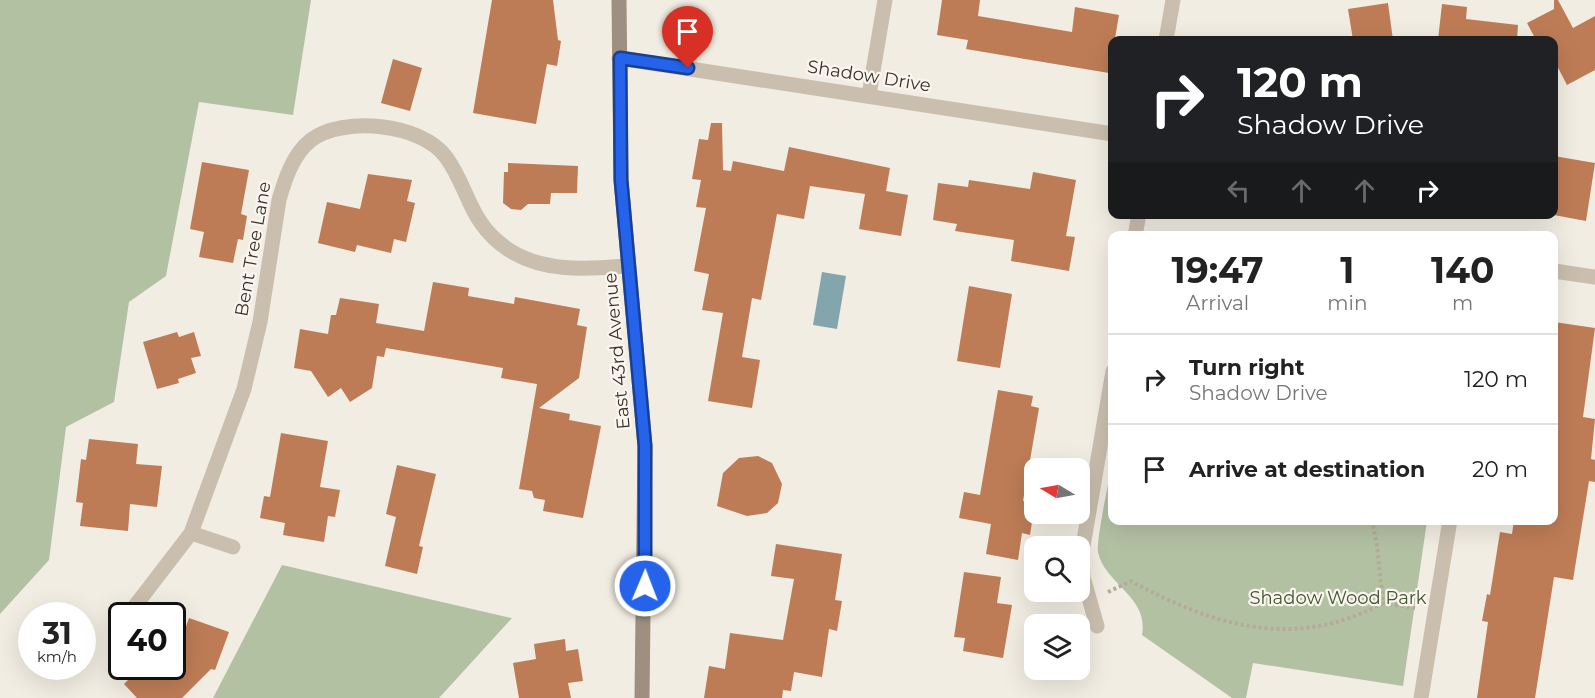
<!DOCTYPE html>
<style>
:root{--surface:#fff;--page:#f6f6f6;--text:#222;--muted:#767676;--line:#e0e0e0}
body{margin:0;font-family:Montserrat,sans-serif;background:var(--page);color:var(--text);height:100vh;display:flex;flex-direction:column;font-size:22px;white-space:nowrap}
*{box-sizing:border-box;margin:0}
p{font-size:20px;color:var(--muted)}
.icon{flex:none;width:33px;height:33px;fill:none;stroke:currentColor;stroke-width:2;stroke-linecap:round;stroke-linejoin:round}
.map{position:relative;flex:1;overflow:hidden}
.details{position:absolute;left:1108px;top:231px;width:450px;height:294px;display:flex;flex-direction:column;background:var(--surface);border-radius:12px;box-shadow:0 6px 24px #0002}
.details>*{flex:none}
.guide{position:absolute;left:1108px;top:36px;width:450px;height:183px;border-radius:12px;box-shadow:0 6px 24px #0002;background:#202124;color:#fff;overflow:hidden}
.needle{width:39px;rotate:280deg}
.buttons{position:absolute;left:1024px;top:458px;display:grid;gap:12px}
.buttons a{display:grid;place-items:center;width:66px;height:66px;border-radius:12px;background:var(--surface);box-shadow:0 6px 24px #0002;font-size:30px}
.speed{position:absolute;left:18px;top:602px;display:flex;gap:12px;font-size:30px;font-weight:700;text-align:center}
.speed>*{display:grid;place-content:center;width:78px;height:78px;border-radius:50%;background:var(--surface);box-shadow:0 6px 24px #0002;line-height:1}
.speed small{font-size:15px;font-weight:400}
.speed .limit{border:3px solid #111;border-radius:9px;background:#fff;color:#111}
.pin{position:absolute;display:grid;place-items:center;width:51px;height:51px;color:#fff;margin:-62px -26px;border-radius:50% 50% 50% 0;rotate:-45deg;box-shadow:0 0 6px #0007}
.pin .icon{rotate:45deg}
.me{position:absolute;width:66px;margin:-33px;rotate:1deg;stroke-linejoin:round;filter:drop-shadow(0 0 4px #0008)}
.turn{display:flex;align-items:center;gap:21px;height:126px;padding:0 30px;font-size:27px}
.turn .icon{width:78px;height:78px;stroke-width:2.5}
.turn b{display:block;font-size:42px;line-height:51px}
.lanes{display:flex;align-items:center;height:57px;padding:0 30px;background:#0003;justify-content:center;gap:30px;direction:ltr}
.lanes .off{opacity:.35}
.eta{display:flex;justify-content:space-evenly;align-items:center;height:102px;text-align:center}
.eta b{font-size:36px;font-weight:700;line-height:42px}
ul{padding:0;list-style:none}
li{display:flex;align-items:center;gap:18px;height:90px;padding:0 30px;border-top:2px solid var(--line)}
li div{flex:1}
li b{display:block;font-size:22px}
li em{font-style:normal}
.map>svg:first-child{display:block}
.green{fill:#b3c1a3}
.water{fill:#83a6ad}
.building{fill:#bd7c56}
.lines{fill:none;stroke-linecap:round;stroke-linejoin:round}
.path{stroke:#b6a999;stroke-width:4;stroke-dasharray:3 3;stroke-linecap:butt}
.street{stroke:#cabfaf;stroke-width:15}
.secondary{stroke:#9e8f80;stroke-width:15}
.route-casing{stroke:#184099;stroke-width:15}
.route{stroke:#2563eb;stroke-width:10}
.labels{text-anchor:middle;stroke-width:4.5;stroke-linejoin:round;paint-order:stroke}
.street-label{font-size:18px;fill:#39322c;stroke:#faf6ef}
.park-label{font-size:18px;fill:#445632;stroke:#faf6ef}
</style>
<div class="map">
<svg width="1595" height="698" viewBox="0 0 1595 698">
<rect width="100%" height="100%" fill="#f2ede2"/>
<path class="green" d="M 0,0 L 311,0 L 293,115 L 199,102 L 166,276 L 129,302 L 114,402 L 66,427 L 49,560 L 0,614 Z
M 1113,460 L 1113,520 L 1427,521 L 1403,686 L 1253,663 L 1246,698 L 1232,698 L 1142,635 C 1149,596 1105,585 1098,552 C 1096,539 1110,477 1113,460 Z
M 282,565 L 511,618 L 512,618 L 439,698 L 213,698 Z"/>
<path class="water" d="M 822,272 L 846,276 L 837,329 L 813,325 Z"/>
<path class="building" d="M 492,0 L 553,0 L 558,40 L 561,41 L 557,66 L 547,64 L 536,124 L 473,113 Z
M 942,0 L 980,0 L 978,16 L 1072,32 L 1075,7 L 1119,15 L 1109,73 L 966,49 L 968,40 L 937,35 Z
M 1554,0 L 1558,0 L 1573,28 L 1595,16 L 1595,70 L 1567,85 L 1554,60 L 1554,40 L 1536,40 L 1527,23 L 1554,9 Z
M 1388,3 L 1393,40 L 1353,40 L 1348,9 Z
M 1442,4 L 1467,7 L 1466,19 L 1518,25 L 1517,40 L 1438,40 Z
M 393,59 L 422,68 L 410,111 L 381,103 Z
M 711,123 L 722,123 L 723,170 L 731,171 L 733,161 L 784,171 L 789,147 L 890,168 L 886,191 L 908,195 L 901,236 L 859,229 L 865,194 L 810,186 L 804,219 L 777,214 L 761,300 L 752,298 L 742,357 L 760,360 L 752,408 L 708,401 L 723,313 L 702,310 L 709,274 L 694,271 L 706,208 L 696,207 L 701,180 L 692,179 L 699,139 L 708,140 Z
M 1554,156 L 1595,163 L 1586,221 L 1554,215 Z
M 202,162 L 249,170 L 241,214 L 247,216 L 243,240 L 238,239 L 233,263 L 199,257 L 204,232 L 190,229 Z
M 508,163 L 578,166 L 577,193 L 551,193 L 550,204 L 528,204 L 521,210 L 511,209 L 503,203 L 504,172 L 508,172 Z
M 1033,172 L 1076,180 L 1066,236 L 1075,237 L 1069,271 L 1011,261 L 1014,240 L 955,231 L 957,224 L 933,220 L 938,183 L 968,187 L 969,180 L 1030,189 Z
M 368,174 L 412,180 L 407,201 L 415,203 L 406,242 L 394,239 L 391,253 L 357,245 L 355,252 L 318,243 L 327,202 L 360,209 Z
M 433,282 L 469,288 L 468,296 L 514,304 L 515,297 L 580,309 L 577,325 L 587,327 L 579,378 L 539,408 L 570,414 L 569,420 L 601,426 L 583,518 L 543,511 L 545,500 L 534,498 L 532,491 L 519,489 L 537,384 L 501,378 L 503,368 L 386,348 L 384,357 L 377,356 L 372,388 L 350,402 L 341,388 L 328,397 L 311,371 L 294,368 L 300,329 L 328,334 L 331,315 L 336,315 L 340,298 L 379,304 L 376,323 L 424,331 Z
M 969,286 L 1012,294 L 1000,368 L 957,361 Z
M 1554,322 L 1595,328 L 1583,417 L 1595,419 L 1591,459 L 1595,460 L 1595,482 L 1589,481 L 1573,580 L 1554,577 L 1535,698 L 1477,698 L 1488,622 L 1482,621 L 1487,594 L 1490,595 L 1500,532 L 1512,534 L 1514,520 L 1554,520 Z
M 177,332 L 179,337 L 194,332 L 201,356 L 191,358 L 196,373 L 178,379 L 179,383 L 157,389 L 143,342 Z
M 998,390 L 1033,396 L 1031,406 L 1039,408 L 1023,501 L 1035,503 L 1030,535 L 1022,533 L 1018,560 L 986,554 L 991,524 L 959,518 L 964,492 L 980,495 Z
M 281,433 L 328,441 L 320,487 L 340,490 L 335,517 L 328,516 L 324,542 L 283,535 L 285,523 L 260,518 L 264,496 L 270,497 Z
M 89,439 L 138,444 L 136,464 L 162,466 L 157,507 L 130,504 L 128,531 L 80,526 L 83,503 L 76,502 L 81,459 L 86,460 Z
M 758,456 L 772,463 L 782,484 L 778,503 L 767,513 L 747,516 L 717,506 L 723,473 L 739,458 Z
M 397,465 L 436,474 L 419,546 L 423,547 L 417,574 L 385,566 L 396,517 L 386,514 Z
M 776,544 L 842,554 L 835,600 L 842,601 L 837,631 L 829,629 L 822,677 L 794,672 L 791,691 L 783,690 L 782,698 L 704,698 L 709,666 L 725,669 L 730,633 L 783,640 L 794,579 L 771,576 Z
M 964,572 L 1001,577 L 997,603 L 1012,605 L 1003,658 L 963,651 L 965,638 L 954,637 Z
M 189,618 L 229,632 L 215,670 L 211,669 L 182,698 L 137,698 L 124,684 L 142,666 L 172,666 Z
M 565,639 L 566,651 L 578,649 L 583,681 L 568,683 L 571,698 L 519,698 L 513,663 L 536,659 L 534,644 Z"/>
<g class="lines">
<path class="path" d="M 1108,592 L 1131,581 C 1213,626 1295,651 1383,603 L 1377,546 L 1372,520
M 1383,603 L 1415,608"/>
<path class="street" d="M 1166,40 L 1173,0
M 619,58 L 1113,134
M 869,95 L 885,0
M 1135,236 L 1139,214
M 1554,271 L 1595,277
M 191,533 L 233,547
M 128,615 L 191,533 L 244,389 L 260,322 L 279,200 C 285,179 293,154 311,140 C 343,116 421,123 446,157 C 470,190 468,223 509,250 C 546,273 587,269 628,266
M 1097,626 L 1083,577 L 1082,552 L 1113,371
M 1421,698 L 1450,520"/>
<path class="secondary" d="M 619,0 L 621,180 L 645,446 L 642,698"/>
</g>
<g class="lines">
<defs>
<path id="route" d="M 645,586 L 645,446 L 621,180 L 620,58 L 688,68"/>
</defs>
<use href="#route" class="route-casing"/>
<use href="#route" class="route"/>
</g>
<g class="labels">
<g class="street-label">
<text transform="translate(869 76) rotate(9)" y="6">Shadow Drive</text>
<text transform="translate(253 249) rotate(-80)" y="6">Bent Tree Lane</text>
<text transform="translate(617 351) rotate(-95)" y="6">East 43rd Avenue</text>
</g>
<g class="park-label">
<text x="1338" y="604">Shadow Wood Park</text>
</g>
</g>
</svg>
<div class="buttons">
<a><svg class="needle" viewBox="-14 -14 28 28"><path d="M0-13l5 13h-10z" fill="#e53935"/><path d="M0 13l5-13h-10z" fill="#767676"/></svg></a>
<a><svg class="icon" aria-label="search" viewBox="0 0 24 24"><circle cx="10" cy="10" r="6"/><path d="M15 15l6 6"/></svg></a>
<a><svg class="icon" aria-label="layers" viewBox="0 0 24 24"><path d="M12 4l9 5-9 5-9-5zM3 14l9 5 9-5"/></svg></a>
</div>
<div class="speed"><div>31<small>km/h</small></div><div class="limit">40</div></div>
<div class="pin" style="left:688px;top:68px;background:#d93025"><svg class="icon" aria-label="arrive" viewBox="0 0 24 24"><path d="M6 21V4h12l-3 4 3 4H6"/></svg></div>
<svg class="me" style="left:645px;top:586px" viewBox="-20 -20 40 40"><circle r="17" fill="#2563eb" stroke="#fff" stroke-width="3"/><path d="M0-11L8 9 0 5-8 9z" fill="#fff"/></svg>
<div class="guide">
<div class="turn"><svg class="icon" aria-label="right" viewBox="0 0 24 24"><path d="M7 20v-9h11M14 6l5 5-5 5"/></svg><div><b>120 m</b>Shadow Drive</div></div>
<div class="lanes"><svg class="icon off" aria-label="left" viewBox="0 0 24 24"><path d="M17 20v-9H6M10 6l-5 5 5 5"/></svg><svg class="icon off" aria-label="ahead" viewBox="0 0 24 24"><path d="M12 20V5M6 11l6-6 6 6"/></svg><svg class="icon off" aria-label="ahead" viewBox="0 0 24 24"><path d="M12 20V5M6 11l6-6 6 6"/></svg><svg class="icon" aria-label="right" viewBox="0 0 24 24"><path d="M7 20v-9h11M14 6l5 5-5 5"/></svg></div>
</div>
<section class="details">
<div class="eta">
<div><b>19:47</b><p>Arrival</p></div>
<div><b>1</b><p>min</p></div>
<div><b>140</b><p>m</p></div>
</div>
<ul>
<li><svg class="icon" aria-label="right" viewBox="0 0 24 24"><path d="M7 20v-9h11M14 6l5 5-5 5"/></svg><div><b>Turn right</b><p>Shadow Drive</p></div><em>120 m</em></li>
<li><svg class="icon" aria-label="arrive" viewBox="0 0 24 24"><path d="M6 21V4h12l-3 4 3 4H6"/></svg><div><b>Arrive at destination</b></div><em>20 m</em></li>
</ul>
</section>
</div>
